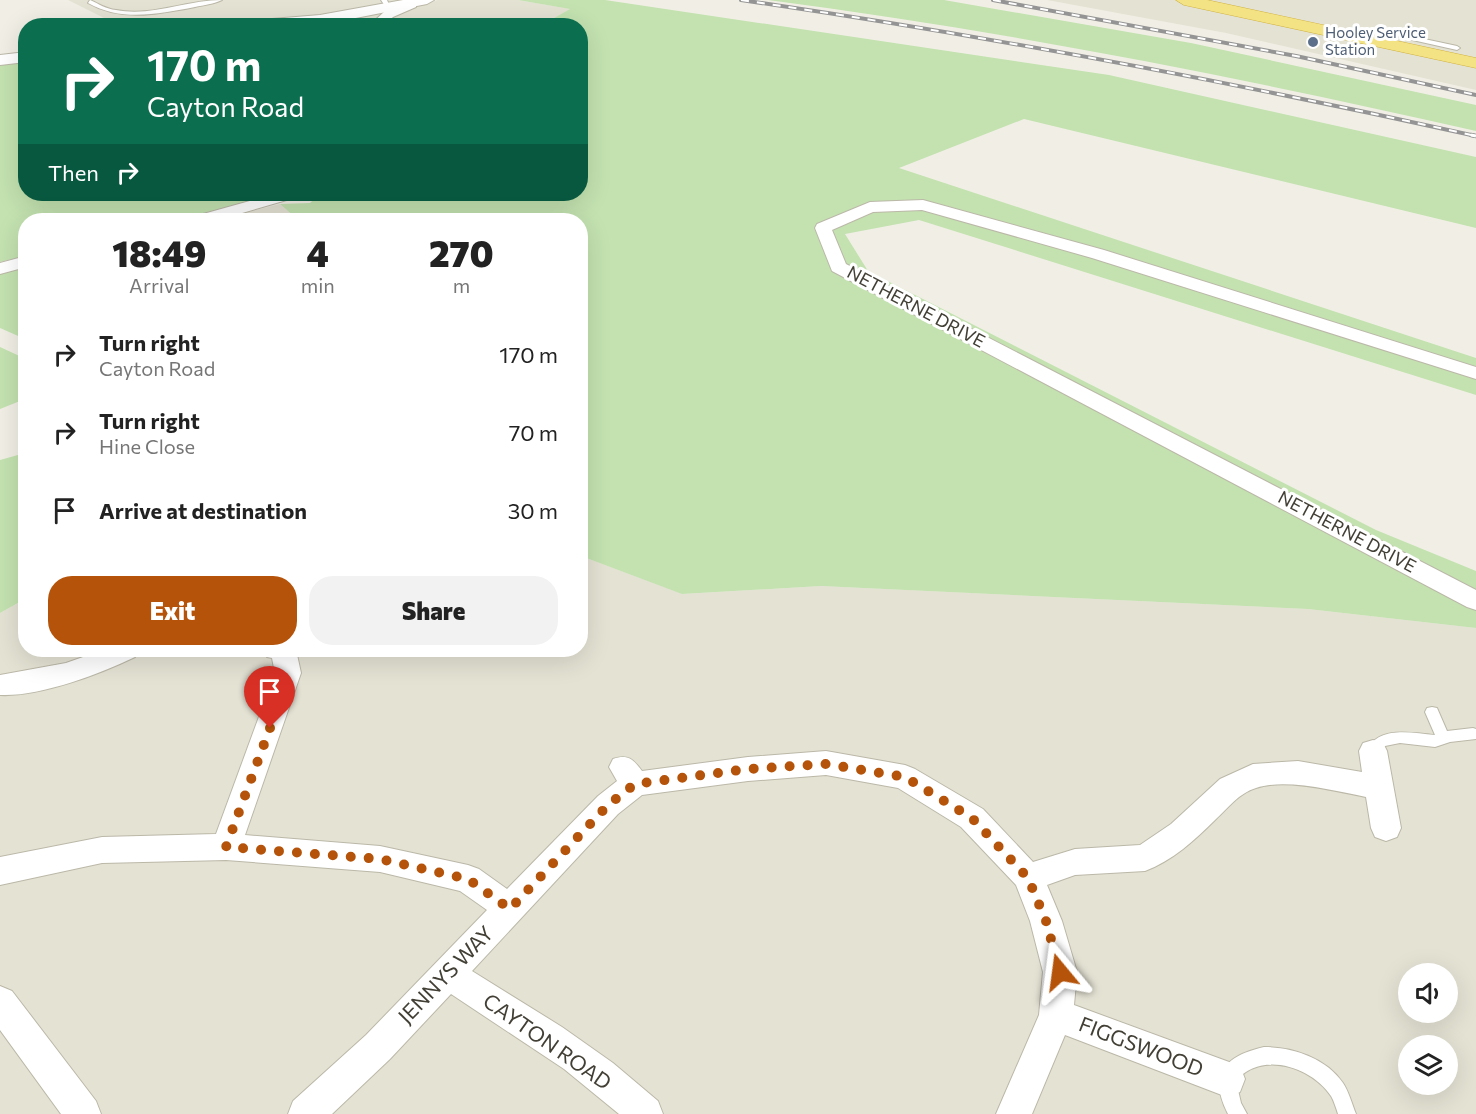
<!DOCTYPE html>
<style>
:root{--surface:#fff;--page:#f2f2f2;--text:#222;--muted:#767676;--accent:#b45309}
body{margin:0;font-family:Commissioner,sans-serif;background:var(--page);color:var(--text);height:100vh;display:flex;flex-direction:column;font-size:22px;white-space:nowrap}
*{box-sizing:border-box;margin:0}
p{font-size:20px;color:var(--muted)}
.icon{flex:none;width:33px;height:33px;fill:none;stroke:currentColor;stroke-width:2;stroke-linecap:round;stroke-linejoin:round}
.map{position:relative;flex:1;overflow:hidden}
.panel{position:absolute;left:18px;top:213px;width:570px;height:444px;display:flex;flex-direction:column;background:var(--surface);border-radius:24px;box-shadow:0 6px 24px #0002}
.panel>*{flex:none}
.guide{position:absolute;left:18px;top:18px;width:570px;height:183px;border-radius:24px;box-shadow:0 6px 24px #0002;background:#0b6e4f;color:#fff;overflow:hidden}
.fabs{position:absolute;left:1398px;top:963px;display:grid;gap:12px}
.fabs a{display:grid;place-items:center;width:60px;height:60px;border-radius:50%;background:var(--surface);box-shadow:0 6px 24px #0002;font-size:30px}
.pin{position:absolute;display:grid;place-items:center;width:51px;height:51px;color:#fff;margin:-62px -26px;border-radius:50% 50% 50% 0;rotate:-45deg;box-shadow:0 0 6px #0007}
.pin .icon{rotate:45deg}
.me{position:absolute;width:66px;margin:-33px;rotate:344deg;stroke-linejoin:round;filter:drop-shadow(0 0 4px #0008)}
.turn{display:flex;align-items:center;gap:21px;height:126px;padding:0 30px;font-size:27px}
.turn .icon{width:78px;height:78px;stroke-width:2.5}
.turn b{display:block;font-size:42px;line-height:51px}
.then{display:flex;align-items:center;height:57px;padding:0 30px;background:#0003;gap:12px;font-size:22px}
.eta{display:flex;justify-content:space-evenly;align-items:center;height:102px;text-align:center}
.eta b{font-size:36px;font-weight:800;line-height:42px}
.cta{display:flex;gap:12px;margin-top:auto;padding:12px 30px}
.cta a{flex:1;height:69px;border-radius:24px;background:var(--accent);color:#fff;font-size:24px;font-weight:800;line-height:69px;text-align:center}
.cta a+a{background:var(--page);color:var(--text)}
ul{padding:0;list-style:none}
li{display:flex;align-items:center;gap:18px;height:78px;padding:0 30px}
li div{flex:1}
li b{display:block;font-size:22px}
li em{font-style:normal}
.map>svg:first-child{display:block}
.residential{fill:#e4e2d3;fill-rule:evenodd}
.green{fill:#c3e2b0}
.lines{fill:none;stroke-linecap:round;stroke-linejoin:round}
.service-casing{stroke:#bbb8a8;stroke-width:2}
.minor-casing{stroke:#bbb8a8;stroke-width:2}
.tertiary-casing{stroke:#bbb8a8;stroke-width:2}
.trunk-casing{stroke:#d0b240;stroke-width:1}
.service{fill:#fff;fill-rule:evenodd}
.minor{fill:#fff;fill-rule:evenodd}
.tertiary{fill:#fff;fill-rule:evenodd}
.trunk{fill:#f4e384;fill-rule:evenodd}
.rail-far1-casing{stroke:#949494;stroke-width:4}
.rail-casing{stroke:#949494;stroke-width:4.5}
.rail-far1{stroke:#fff;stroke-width:2;stroke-dasharray:8;stroke-linecap:butt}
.rail{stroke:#fff;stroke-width:3;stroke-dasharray:9;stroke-linecap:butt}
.route{stroke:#b45309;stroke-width:10;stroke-dasharray:0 18}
.service-dot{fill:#5c6f8a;stroke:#fff;stroke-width:2}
.labels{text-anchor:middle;stroke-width:6;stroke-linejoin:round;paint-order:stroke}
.far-service-label{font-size:15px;fill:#4e5e75;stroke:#fff;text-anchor:start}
.street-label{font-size:18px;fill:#423f35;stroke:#fff}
.near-street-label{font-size:21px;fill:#423f35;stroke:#fff}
</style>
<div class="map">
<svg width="1476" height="1114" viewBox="0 0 1476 1114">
<rect width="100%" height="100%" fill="#f1efe5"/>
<path class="residential" d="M 68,0 L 400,0 L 403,2 L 301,19 L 230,25 L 120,26 Z
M 438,0 L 518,0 L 571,9 L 542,25 L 298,26 L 411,7 Z
M 1047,0 L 1476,0 L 1476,90 L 1226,33 Z
M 280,204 L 298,220 L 216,220 Z
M 581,556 L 683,594 L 821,586 L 1308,609 L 1476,628 L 1476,1114 L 0,1114 L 0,613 L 25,599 L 26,650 L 580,650 ZM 1408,974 L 1448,974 L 1448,1012 L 1408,1012 ZM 1408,1046 L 1448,1046 L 1448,1084 L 1408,1084 Z"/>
<path class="green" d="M 518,0 L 605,0 L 1109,75 L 1476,157 L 1476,228 L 1024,119 L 899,168 L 1476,358 L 1476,395 L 919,220 L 845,234 L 868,271 L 1376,530 L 1476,571 L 1476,628 L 1308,609 L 821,586 L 682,594 L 581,556 L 580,220 L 298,220 L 280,204 L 310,203 L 320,194 L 580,194 L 580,26 L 542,25 L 570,9 Z
M 768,0 L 944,0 L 1191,43 L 1476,105 L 1476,131 C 1243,78 1006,31 768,0 Z
M 25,63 L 26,194 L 288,194 L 262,203 L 176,220 L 26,220 L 25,256 L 0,262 L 0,65 Z
M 25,266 L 25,339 L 0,328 L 0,272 Z
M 0,347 L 26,359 L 25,399 L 0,409 Z
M 25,453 L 25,599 L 0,613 L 0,460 Z"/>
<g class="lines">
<defs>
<path id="service" d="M 90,0 C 99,4 106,9 116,10 C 152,17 186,0 222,0 C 214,4 204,5 195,7 C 159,14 121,22 88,3 Z
M 381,0 L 387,0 L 391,9 L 387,9 Z
M 1401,34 L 1457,46 L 1460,48 L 1457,50 L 1399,37 L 1399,35 Z
M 1432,707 L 1437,708 L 1447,731 L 1473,728 L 1476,729 L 1476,739 L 1450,742 L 1435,747 L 1400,743 L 1385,746 L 1378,755 L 1373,757 L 1368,755 L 1366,751 C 1379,725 1411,733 1435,735 L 1425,712 L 1427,708 Z
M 1264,1047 C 1293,1047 1326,1058 1343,1083 C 1349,1092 1352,1104 1356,1114 L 1338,1114 C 1336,1108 1334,1101 1331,1096 C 1312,1067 1261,1050 1236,1081 L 1241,1103 L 1247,1114 L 1228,1114 C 1208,1075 1224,1056 1264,1047 Z"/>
<path id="minor" d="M 412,0 L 416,1 L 416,7 L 393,17 L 383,26 L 369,26 L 385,11 Z
M 275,194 L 299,194 L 297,197 L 218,220 L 194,220 L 196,216 Z
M 923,200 L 1104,250 L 1476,367 L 1476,379 L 1092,258 L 922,210 L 873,212 L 832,230 L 846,264 L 1476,590 L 1476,610 L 1467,607 L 832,271 L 815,228 L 817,224 L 870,202 Z
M 26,256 L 26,267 L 0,274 L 0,263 Z
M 103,650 L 139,650 L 135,657 C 100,674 39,697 0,695 L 0,675 L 66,663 Z
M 263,650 L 296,650 L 301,673 L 245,835 L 380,846 L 468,865 L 479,869 L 507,889 L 598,796 L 617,781 L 609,767 L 613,759 C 628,754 633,759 642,771 L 748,757 L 826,751 L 905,765 L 915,769 L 983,809 L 1033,862 L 1075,849 L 1140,845 L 1171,824 L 1220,779 L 1253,764 L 1298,761 L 1362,772 L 1359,751 L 1363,743 L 1373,740 L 1383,743 L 1387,751 L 1401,828 L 1397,837 L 1386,841 L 1375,837 L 1371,828 L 1366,797 C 1335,791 1286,778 1256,788 C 1239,793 1228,808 1216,819 C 1195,840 1172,861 1145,871 L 1075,875 L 1047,885 L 1062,921 L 1077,972 L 1074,1005 L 1240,1066 L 1245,1079 L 1240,1092 L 1227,1097 L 1065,1035 L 1032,1114 L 996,1114 L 1039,1015 L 1043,972 L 1030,921 L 1016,885 L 961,827 L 898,788 L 826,775 L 748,781 L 642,795 L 618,814 L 472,971 L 562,1027 L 613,1063 L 658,1101 L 663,1114 L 619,1114 L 564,1069 L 451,994 L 390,1059 L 332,1114 L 288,1114 L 293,1101 L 366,1035 L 487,910 L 460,891 L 380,872 L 226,860 L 102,863 L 0,885 L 0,857 L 102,837 L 216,834 L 275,673 L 272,658 L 267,657 Z
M 0,986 L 12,991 L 96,1101 L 101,1114 L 61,1114 L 0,1030 Z"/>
<path id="tertiary" d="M 403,0 L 434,0 L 427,4 L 320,25 L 241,26 L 248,21 L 320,15 Z
M 26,52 L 26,62 L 0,65 L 0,55 Z"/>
<path id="trunk" d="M 1176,0 L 1207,0 L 1476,58 L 1476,68 L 1184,5 Z"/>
</defs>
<use href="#service" class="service-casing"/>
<use href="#minor" class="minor-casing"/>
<use href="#tertiary" class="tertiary-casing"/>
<use href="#trunk" class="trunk-casing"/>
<use href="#service" class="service"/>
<use href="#minor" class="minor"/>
<use href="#tertiary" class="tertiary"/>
<use href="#trunk" class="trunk"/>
<defs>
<path id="rail-far1" d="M 741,0 C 988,36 1232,82 1476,136
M 993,0 L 1296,56 L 1476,95"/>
<path id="rail" d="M 1471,135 L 1476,136"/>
</defs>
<use href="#rail-far1" class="rail-far1-casing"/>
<use href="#rail" class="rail-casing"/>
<use href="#rail-far1" class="rail-far1"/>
<use href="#rail" class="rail"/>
</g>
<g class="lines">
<path class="route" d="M 270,728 L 226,847 L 380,859 L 468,879 L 510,909 L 608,805 L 635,784 L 748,769 L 826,764 L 905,777 L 972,818 L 1028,878 L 1046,921 L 1060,972"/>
</g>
<circle class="service-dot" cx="1313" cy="42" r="6"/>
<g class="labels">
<g class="far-service-label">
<text x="1325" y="38">Hooley Service<tspan x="1325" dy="17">Station</tspan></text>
</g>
<g class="street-label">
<text transform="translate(916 307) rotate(28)" y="6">NETHERNE DRIVE</text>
<text transform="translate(1347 532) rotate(28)" y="6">NETHERNE DRIVE</text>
</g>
<g class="near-street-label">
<text transform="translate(446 975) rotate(-46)" y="7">JENNYS WAY</text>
<text transform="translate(547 1042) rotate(35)" y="7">CAYTON ROAD</text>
<text transform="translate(1141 1047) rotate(21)" y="7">FIGGSWOOD</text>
</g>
</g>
</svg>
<div class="fabs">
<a><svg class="icon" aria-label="sound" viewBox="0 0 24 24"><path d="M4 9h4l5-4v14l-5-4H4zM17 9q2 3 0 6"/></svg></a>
<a><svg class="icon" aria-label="layers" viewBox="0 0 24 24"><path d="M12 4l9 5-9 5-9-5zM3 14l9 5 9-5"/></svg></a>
</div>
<div class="pin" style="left:270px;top:728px;background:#d93025"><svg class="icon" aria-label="arrive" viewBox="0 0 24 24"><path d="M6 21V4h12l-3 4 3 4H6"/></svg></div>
<svg class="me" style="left:1060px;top:972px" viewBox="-20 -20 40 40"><path d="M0-17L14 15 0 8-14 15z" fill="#b45309" stroke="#fff" stroke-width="4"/></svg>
<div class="guide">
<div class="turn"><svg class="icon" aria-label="right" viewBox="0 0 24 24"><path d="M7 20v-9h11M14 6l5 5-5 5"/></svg><div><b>170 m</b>Cayton Road</div></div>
<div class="then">Then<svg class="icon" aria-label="right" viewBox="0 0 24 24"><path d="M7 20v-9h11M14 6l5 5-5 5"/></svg></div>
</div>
<section class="panel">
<div class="eta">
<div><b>18:49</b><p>Arrival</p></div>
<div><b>4</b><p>min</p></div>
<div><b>270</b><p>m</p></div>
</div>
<ul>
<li><svg class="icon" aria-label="right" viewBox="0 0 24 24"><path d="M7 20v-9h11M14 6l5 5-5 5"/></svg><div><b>Turn right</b><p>Cayton Road</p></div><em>170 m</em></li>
<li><svg class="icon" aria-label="right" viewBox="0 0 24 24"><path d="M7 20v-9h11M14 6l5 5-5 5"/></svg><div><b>Turn right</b><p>Hine Close</p></div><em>70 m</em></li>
<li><svg class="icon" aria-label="arrive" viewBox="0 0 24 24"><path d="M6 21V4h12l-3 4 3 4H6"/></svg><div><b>Arrive at destination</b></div><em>30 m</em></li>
</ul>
<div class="cta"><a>Exit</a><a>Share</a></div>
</section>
</div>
